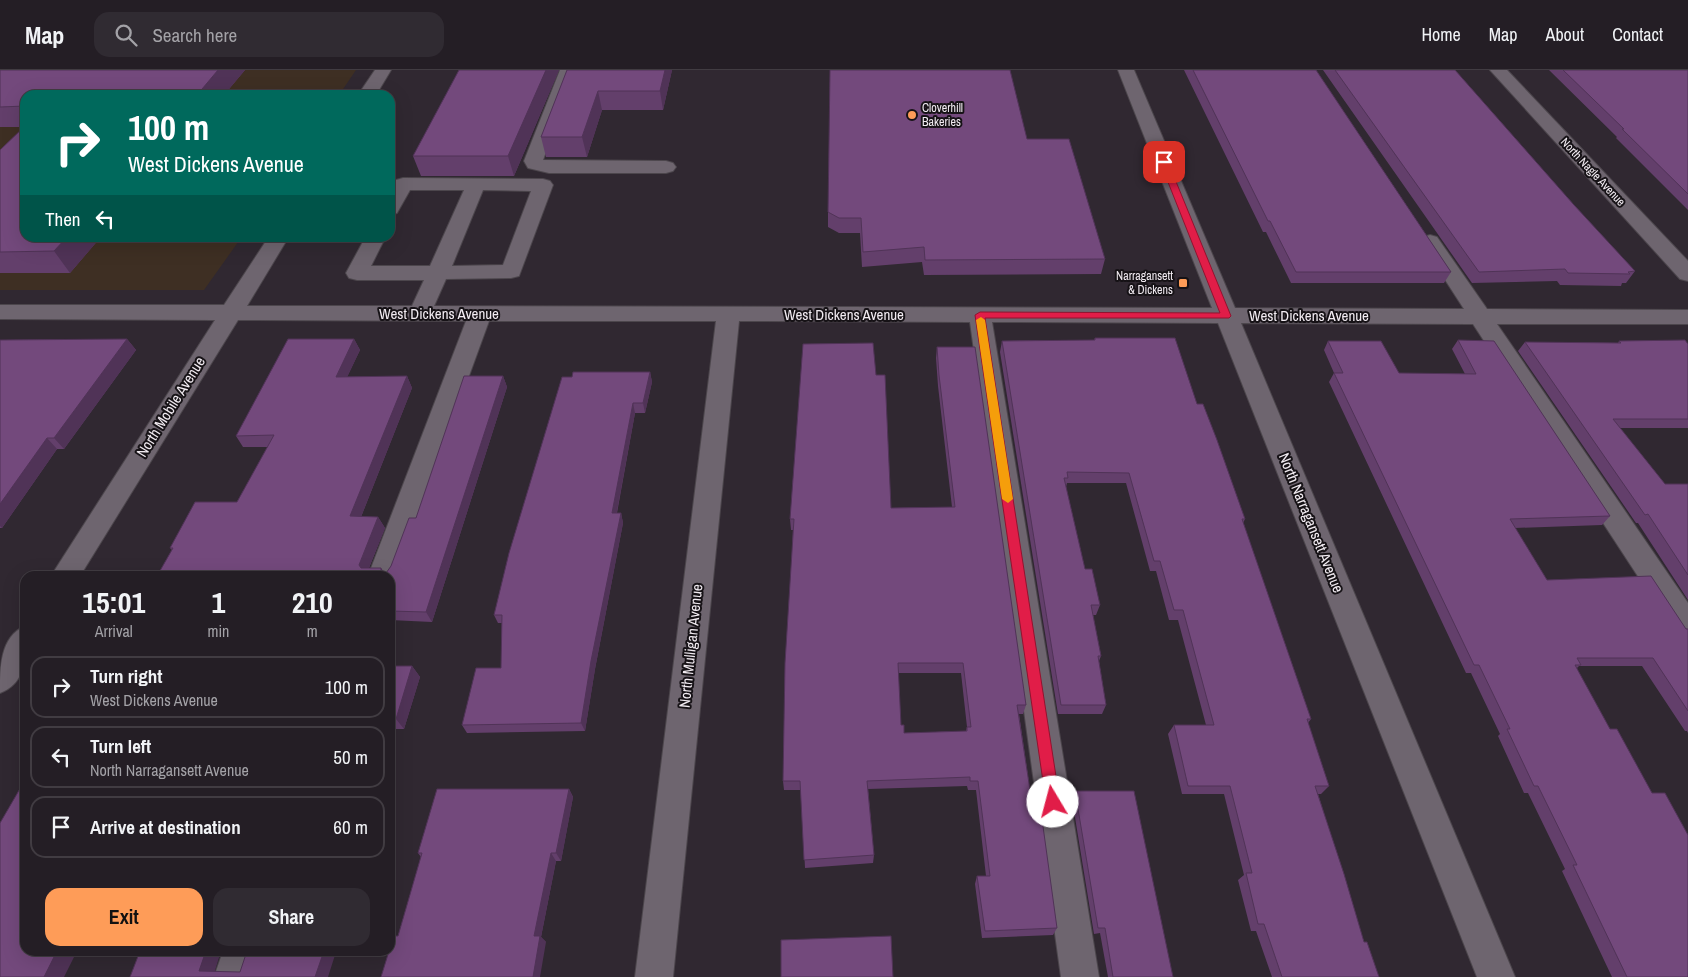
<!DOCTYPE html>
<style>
:root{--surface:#241e25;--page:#302b32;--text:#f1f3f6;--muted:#a3a2a7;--line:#413c42;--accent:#fe9c58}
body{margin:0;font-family:"Archivo Narrow",sans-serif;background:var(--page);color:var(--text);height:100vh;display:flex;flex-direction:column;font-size:19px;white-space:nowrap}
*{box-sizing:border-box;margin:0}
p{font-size:16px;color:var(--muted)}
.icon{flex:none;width:28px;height:28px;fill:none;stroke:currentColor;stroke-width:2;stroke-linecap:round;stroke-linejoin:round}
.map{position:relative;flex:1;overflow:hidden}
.drawer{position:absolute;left:20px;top:501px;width:375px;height:385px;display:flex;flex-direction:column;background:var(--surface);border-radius:15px;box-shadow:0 5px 20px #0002,0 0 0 1px var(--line)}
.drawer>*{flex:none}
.banner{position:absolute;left:20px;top:20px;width:375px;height:152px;border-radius:15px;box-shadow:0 5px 20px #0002,0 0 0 1px var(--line);background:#00695c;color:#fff;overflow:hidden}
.pin{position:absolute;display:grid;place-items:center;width:42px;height:42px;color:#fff;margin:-21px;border-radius:10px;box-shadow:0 2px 8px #0006}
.me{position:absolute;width:55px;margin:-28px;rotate:352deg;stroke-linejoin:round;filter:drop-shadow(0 0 4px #0008)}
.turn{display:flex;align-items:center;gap:18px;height:105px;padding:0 25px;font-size:22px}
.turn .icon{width:65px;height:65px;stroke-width:2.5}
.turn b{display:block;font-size:35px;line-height:42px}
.then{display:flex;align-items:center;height:48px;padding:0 25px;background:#0003;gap:10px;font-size:19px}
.eta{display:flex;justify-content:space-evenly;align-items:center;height:85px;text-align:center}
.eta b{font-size:30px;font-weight:700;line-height:35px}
.action{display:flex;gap:10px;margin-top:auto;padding:10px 25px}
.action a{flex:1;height:58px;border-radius:15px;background:var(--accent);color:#111;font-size:20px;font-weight:700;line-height:58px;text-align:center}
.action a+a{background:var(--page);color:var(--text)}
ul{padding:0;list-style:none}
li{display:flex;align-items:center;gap:15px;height:62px;margin:0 10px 8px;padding:0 15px;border:2px solid var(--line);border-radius:15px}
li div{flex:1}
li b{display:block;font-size:19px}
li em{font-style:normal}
header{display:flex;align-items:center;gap:30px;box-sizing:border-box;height:70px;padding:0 25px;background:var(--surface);border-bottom:1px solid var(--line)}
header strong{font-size:24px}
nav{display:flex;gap:28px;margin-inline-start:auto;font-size:18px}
.search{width:350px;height:45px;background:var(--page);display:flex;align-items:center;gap:12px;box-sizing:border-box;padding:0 18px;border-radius:15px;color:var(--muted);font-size:19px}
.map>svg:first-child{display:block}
.education{fill:#3e2f23}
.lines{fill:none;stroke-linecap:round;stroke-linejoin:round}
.minor-casing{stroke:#4c464c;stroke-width:2}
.minor{fill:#6e656f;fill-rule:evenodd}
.wall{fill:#633f6b;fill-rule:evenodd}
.shaded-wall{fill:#503357}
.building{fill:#73497c;stroke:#503357;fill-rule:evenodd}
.route{fill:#e11d48;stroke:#92132f}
.slow{fill:#f59e0b}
.poi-dot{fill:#fe9c58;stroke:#161216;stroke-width:2}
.labels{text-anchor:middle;stroke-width:4;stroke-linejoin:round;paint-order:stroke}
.far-poi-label{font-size:12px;fill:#f2ecf2;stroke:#161216;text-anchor:start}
.far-street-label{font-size:12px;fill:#f2ecf2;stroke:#161216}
.street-label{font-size:15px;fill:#f2ecf2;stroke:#161216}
</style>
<header>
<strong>Map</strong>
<div class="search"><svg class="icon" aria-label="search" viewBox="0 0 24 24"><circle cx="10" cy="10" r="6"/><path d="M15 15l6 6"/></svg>Search here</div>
<nav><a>Home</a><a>Map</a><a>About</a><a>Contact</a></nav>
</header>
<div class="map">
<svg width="1688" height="907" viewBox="0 0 1688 907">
<rect width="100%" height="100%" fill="#302831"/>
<path class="education" d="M 0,0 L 356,0 L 339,25 L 25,25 L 25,168 L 241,168 L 204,220 L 0,220 Z"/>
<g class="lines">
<defs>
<path id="minor" d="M 375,0 L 391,0 L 376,25 L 358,25 Z
M 560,0 L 576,0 L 543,90 L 666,91 L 673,93 L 676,97 L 673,101 L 666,103 L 549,103 L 528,98 L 524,91 Z
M 1118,0 L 1134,0 L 1235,238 L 1464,239 L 1420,171 L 1423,167 L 1430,165 L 1437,167 L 1487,239 L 1688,240 L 1688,254 L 1497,254 L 1688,533 L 1688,570 L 1677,566 L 1473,254 L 1241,253 L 1515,907 L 1477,907 L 1218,253 L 992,252 L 1099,907 L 1061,907 L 970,252 L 739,251 L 673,907 L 635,907 L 716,251 L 489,251 L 396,506 L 390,515 L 390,506 L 368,506 L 466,251 L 238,250 L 80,506 L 51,506 L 215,250 L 0,249 L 0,235 L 224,235 L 268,168 L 288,168 L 247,236 L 412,236 L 424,210 L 357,210 L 349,208 L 346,203 L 365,168 L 385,168 L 371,196 L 430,196 L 464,120 L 410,120 L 397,143 L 390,145 L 390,120 L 396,110 L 403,108 L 543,109 L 550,111 L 553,115 L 519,206 L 511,208 L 446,209 L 434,236 L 1212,238 ZM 483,120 L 531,121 L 503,195 L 452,196 Z
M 1490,0 L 1507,0 L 1688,191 L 1688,211 L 1680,209 Z
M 25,556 C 25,582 29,612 0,623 C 0,597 0,567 25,556 Z
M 223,881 L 261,881 L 252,907 L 214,907 Z"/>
</defs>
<use href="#minor" class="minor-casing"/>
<use href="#minor" class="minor"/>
</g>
<path class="wall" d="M 0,0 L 245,0 L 224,25 L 25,25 L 25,168 L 100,168 L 70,203 L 0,203 L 0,80 L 24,57 L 0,57 Z
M 559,0 L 514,106 L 421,106 L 413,86 Z
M 567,0 L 672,0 L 663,40 L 602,40 L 587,87 L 546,87 L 541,67 Z
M 1184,0 L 1316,0 L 1451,202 L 1444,213 L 1291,213 L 1266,162 L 1263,162 Z
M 1323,0 L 1455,0 L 1574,135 L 1635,201 L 1626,213 L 1622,213 L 1621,216 L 1560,215 L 1557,211 L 1472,213 Z
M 1549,0 L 1688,0 L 1688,140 L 1616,68 L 1617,67 Z
M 1027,69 L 1105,189 L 1101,204 L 924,205 L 922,192 L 862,197 L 860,163 L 839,163 L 828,157 L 828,142 Z
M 1095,268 L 1197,334 L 1245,449 L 1243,453 L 1311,649 L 1308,653 L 1329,716 L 1321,724 L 1318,724 L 1364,872 L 1379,907 L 1272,907 L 1256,861 L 1251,861 L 1238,810 L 1244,805 L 1224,724 L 1182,724 L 1168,664 L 1174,655 L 1206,655 L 1178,550 L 1169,550 L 1156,501 L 1150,501 L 1126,413 L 1067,413 L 1066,417 L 1085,499 L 1100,535 L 1096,545 L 1093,545 L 1101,586 L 1099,591 L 1106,635 L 1102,644 L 1058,644 L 1000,282 L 1002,271 L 1094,270 Z
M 127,269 L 136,280 L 64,379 L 57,379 L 2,458 L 0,458 L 0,270 Z
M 354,269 L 360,280 L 347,307 L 407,306 L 412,318 L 361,447 L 378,447 L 385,458 L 369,498 L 386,504 L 391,496 L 416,448 L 503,306 L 507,317 L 432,552 L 390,550 L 390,506 L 172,480 L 170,478 L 237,432 L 268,377 L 243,377 L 236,366 Z
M 1458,270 L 1610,446 L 1602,455 L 1515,458 L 1547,510 L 1688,559 L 1688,663 L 1687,661 L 1685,661 L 1642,596 L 1579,596 L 1577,598 L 1688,907 L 1612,907 L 1562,801 L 1565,799 L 1528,723 L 1524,723 L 1498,666 L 1500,664 L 1471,603 L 1466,603 L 1329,312 L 1334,303 L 1324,280 L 1328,271 L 1399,303 L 1465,304 L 1452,279 Z
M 1619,271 L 1688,274 L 1688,358 L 1620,358 L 1665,414 L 1688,414 L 1688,530 L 1638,453 L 1636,453 L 1518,281 L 1525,272 L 1618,273 Z
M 937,277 L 1026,635 L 1023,644 L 1019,644 L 1030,720 L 1057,858 L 1053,865 L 982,868 L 975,814 L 977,806 L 986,806 L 976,720 L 968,720 L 967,716 L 868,719 L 874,785 L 873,793 L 805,798 L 801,720 L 784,720 L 783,711 L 793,460 L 791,460 L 790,449 L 891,438 L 952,437 L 938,316 L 936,288 ZM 898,603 L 961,603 L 967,657 L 966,661 L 904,663 L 901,655 Z
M 650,302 L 652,312 L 645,343 L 635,343 L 617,443 L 621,443 L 623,453 L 595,599 L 585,661 L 467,663 L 462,655 L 501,598 L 502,553 L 498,553 L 494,545 L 572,307 Z
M 390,596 L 412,596 L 420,607 L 404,659 L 390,659 Z
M 569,719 L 573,727 L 561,791 L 556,791 L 541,867 L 546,872 L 398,866 L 421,787 L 418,783 Z
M 1075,721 L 1173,907 L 1108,907 L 1100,863 L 1094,864 L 1072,729 Z"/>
<path class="shaded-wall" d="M 218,0 L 245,0 L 224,25 L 197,25 Z
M 546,0 L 559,0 L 514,106 L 508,86 Z
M 665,0 L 672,0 L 663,40 L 660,21 Z
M 598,21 L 602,40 L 587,87 L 582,67 Z
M 66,168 L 100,168 L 70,203 L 54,181 Z
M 127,269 L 136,280 L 64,379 L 54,368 Z
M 354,269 L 360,280 L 342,318 L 336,307 Z
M 650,302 L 652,312 L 645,343 L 643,333 Z
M 407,306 L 412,318 L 357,457 L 350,446 Z
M 503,306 L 507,317 L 432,552 L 426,542 Z
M 633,333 L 635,343 L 615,452 L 612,443 Z
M 47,368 L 57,379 L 2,458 L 0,456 L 0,434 Z
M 621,443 L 623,453 L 595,599 L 585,661 L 581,653 L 591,591 Z
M 378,447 L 385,458 L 366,505 L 359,495 Z
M 381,498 L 387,506 L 382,506 L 381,505 Z
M 412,596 L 420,607 L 404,659 L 396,649 Z
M 569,719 L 573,727 L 561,791 L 556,783 Z
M 551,783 L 556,791 L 541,867 L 546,872 L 540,907 L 533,907 L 534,866 Z
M 57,881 L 77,881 L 64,907 L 44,907 Z
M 206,881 L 221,881 L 213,907 L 199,901 Z
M 323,881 L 330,881 L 335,885 L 328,907 L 315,907 Z"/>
<path class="building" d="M 0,0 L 218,0 L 197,25 L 25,25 L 25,36 L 0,37 Z
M 459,0 L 546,0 L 508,86 L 413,86 Z
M 567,0 L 665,0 L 660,21 L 598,21 L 582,67 L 541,67 Z
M 830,0 L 1010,0 L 1027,69 L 1069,69 L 1105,189 L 925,190 L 924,177 L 863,182 L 861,148 L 839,148 L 828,142 Z
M 1193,0 L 1316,0 L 1451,202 L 1296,202 L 1270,151 L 1268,151 Z
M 1335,0 L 1455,0 L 1574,135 L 1635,201 L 1628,202 L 1630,204 L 1568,203 L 1565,199 L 1479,202 Z
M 1563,0 L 1688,0 L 1688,124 L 1622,59 L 1624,59 Z
M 25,56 L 25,168 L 66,168 L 54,181 L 0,182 L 0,80 Z
M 1095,268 L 1175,268 L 1197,334 L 1203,334 L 1217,370 L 1245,449 L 1242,449 L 1311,649 L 1307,649 L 1329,716 L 1315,716 L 1344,804 L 1364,872 L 1367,872 L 1379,907 L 1282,907 L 1264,854 L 1258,854 L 1246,803 L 1252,803 L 1230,716 L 1188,716 L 1174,655 L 1214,655 L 1183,540 L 1174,540 L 1160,491 L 1154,491 L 1129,403 L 1067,402 L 1068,408 L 1064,408 L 1085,499 L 1092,499 L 1100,535 L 1091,535 L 1101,586 L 1098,586 L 1106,635 L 1061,635 L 1002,271 L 1095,270 Z
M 127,269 L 54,368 L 47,368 L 0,434 L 0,270 Z
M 288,269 L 354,269 L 336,307 L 407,306 L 350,446 L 378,447 L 359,495 L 361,498 L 381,498 L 381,505 L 383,506 L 157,506 L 173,478 L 170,478 L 195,432 L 237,432 L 274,365 L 236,366 Z
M 1458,270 L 1494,271 L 1610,446 L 1510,449 L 1547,510 L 1651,506 L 1686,559 L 1688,559 L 1688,641 L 1653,588 L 1577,588 L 1581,595 L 1575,595 L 1610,659 L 1617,659 L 1652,723 L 1665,723 L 1688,765 L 1688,907 L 1627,907 L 1573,795 L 1577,795 L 1538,716 L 1534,716 L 1507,659 L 1510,659 L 1479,595 L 1474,595 L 1334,303 L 1343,303 L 1328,271 L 1381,271 L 1399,303 L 1476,304 Z
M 1685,270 L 1688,274 L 1688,349 L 1613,349 L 1665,414 L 1688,414 L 1688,505 L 1648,444 L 1645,445 L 1525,272 L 1621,273 L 1619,271 Z
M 873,273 L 876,305 L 885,305 L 891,438 L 955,437 L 939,305 L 937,277 L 975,277 L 1026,635 L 1017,635 L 1030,720 L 1038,720 L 1057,858 L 985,861 L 977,806 L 990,806 L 978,711 L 970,711 L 970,707 L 867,711 L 874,785 L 804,790 L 800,711 L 783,711 L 785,593 L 794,449 L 790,449 L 803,274 ZM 898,593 L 963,593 L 971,657 L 967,657 L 967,661 L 904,663 L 904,655 L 901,655 Z
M 573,302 L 650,302 L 643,333 L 633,333 L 612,443 L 621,443 L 591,591 L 581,653 L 462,655 L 476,598 L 501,598 L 502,545 L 494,545 L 509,483 L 562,307 L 572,307 Z
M 464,306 L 503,306 L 426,542 L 390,541 L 390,506 L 384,506 L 391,496 L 409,448 L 416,448 Z
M 390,596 L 412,596 L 396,649 L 390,649 Z
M 25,710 L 25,881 L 57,881 L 44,907 L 0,907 L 0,753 Z
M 437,719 L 569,719 L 556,783 L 551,783 L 534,866 L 540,866 L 533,907 L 381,907 L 389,881 L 390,881 L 390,878 L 394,866 L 398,866 L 422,783 L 418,783 Z
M 1075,721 L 1134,721 L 1173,907 L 1113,907 L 1105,858 L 1098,858 Z
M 891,866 L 893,907 L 781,907 L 781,870 Z
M 140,881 L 206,881 L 199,901 L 240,902 L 247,881 L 324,881 L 315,907 L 130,907 Z"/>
<path class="route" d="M 1164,90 L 1168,92 L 1231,246 L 1229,248 L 985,248 L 1060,732 L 1058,737 L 1053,739 L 1048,737 L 1046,732 L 975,245 L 980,242 L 1220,243 L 1160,92 Z"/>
<path class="slow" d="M 981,247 L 985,250 L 1013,429 L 1008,433 L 1002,429 L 976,250 Z"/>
<g class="poi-dot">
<circle cx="912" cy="45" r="5"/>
<rect x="1178" y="208" width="10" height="10" rx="2.5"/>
</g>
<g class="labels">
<g class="far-poi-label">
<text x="922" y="42">Cloverhill<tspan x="922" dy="14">Bakeries</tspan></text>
<text x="1173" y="210" text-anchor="end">Narragansett<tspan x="1173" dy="14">&amp; Dickens</tspan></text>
</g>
<g class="far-street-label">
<text transform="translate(1593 102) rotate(47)" y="4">North Nagle Avenue</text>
</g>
<g class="street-label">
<text x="439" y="249">West Dickens Avenue</text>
<text x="844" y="250">West Dickens Avenue</text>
<text x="1309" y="251">West Dickens Avenue</text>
<text transform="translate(171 337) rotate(-58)" y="5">North Mobile Avenue</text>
<text transform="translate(1311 453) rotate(68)" y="5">North Narragansett Avenue</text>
<text transform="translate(691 576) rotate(-84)" y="5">North Mulligan Avenue</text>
</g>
</g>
</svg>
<div class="pin" style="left:1164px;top:92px;background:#d93025"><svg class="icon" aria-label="arrive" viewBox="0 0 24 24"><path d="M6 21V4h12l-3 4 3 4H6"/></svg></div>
<svg class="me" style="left:1053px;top:732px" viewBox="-20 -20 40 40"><circle r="19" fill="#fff"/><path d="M0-13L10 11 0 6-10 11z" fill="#e11d48"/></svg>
<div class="banner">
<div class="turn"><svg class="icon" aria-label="right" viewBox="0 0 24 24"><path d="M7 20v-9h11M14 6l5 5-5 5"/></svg><div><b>100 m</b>West Dickens Avenue</div></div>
<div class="then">Then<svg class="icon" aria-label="left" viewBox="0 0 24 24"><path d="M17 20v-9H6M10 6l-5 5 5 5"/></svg></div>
</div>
<section class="drawer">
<div class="eta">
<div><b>15:01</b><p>Arrival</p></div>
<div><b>1</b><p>min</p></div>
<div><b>210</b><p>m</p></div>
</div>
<ul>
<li><svg class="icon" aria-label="right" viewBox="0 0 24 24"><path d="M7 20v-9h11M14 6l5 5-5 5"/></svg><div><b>Turn right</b><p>West Dickens Avenue</p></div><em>100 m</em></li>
<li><svg class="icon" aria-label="left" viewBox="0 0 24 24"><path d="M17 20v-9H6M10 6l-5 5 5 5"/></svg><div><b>Turn left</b><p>North Narragansett Avenue</p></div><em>50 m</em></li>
<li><svg class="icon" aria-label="arrive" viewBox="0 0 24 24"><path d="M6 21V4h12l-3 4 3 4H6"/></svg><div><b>Arrive at destination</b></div><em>60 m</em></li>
</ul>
<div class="action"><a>Exit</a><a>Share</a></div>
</section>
</div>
